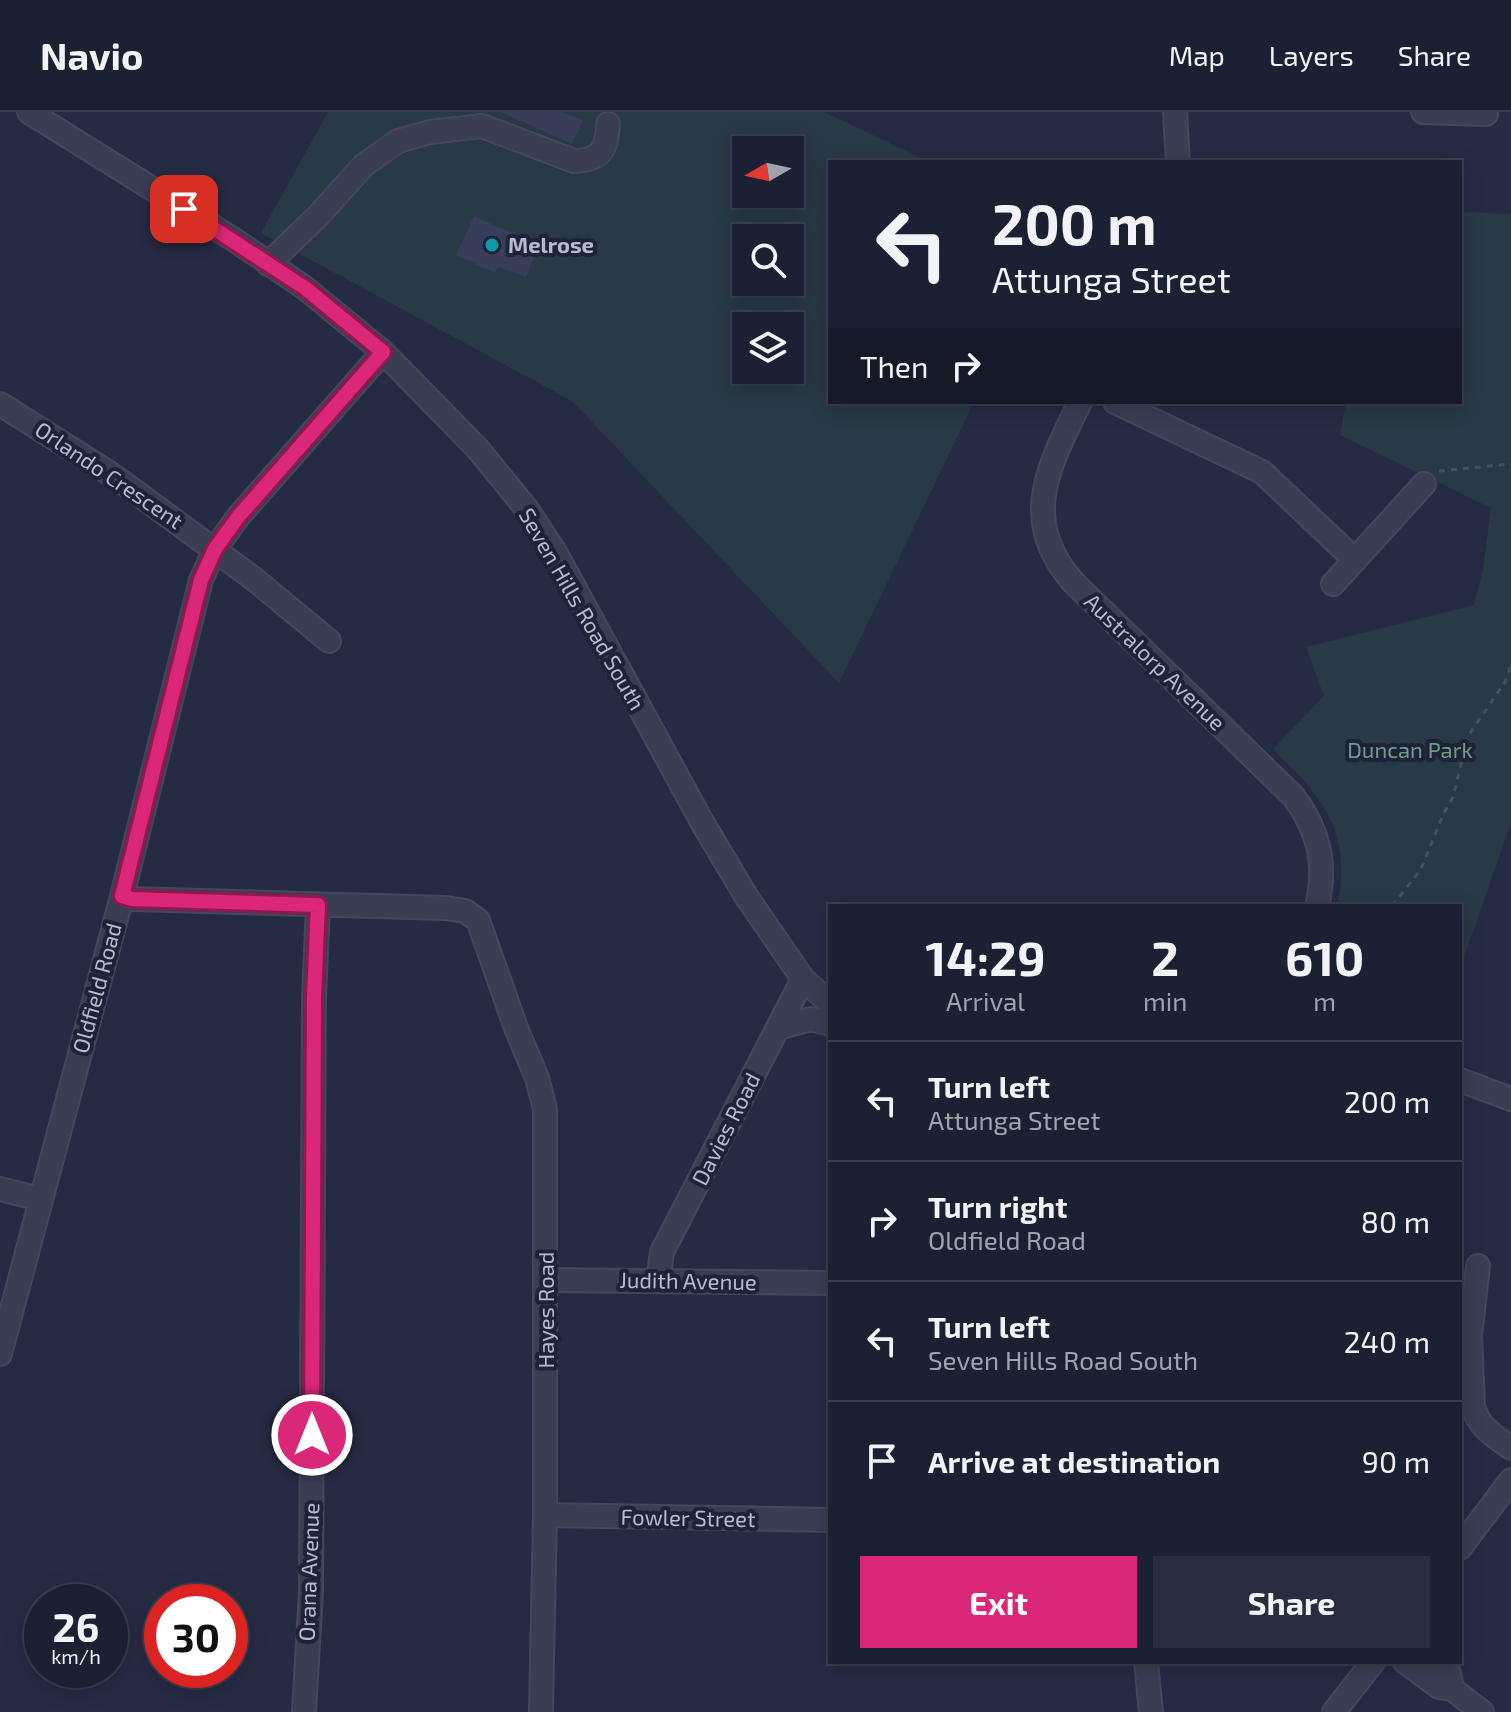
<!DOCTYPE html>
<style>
:root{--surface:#1c2033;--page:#292d3f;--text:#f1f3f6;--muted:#a0a3ac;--line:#3a3e4e;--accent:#db2777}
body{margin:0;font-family:"Exo 2",sans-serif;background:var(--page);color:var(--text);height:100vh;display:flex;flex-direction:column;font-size:30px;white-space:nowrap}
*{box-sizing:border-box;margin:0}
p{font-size:26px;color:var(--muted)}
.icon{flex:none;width:44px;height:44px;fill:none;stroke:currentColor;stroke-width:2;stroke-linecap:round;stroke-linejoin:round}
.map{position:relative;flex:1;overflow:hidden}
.panel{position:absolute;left:828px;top:792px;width:634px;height:760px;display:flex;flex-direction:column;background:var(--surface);border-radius:0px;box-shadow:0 4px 20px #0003,0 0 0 2px var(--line)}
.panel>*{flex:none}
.banner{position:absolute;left:828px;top:48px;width:634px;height:244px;border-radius:0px;box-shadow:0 4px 20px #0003,0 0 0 2px var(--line);background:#1c2033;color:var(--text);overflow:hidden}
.needle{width:52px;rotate:261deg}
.tools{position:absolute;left:732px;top:24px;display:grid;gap:16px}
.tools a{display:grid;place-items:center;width:72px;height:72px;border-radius:0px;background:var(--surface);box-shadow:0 4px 20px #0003,0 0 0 2px var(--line);font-size:40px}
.speed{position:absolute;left:24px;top:1472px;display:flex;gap:16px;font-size:40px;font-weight:700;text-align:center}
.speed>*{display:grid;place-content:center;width:104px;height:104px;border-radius:50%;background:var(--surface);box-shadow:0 4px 20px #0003,0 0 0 2px var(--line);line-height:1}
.speed small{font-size:20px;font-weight:400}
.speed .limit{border:12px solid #d22;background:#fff;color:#111}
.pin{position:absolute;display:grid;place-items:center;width:68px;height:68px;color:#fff;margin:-34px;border-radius:16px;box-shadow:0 4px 12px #0006}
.me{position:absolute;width:88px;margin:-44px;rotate:0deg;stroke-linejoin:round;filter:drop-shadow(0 0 6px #0008)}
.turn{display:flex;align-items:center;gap:28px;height:168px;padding:0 32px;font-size:36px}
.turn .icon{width:104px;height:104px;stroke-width:2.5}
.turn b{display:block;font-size:56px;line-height:68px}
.then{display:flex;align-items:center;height:76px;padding:0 32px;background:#0003;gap:16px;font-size:30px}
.eta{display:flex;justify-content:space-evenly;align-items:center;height:136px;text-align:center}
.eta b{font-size:48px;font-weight:700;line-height:56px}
.button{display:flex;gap:16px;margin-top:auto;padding:16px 32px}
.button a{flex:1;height:92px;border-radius:0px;background:var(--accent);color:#fff;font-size:32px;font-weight:700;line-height:92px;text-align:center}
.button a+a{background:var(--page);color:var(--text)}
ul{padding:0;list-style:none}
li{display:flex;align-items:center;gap:24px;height:120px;padding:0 32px;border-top:2px solid var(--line)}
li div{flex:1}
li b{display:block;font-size:30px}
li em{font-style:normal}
header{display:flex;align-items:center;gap:48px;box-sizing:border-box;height:112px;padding:0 40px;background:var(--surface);border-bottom:2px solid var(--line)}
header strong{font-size:38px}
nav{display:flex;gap:44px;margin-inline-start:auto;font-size:28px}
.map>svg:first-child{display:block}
.green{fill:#283a45;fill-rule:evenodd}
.building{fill:#383d5a}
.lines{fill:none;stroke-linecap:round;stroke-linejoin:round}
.minor-casing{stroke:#44475d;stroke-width:26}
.path{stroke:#41535c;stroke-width:3;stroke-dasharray:6 6;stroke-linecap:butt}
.minor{stroke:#3a3e53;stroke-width:22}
.route-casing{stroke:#8e194d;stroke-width:20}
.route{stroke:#db2777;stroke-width:14}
.culture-dot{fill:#0f9aa8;stroke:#1f2339;stroke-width:3}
.labels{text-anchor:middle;stroke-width:8;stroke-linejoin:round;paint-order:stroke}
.poi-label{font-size:22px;font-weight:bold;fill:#b8bacd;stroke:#1f2339;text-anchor:start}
.street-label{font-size:22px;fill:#b8bacd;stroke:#1f2339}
.park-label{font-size:22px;fill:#6e9f86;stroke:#1f2339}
</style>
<header>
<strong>Navio</strong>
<nav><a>Map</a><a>Layers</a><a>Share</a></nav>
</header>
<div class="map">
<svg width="1511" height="1600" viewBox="0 0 1511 1600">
<rect width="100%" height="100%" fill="#262b44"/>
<path class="green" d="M 328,0 L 824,0 L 930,50 L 830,50 L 830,290 L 974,290 L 839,571 L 572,289 L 261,121 ZM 746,38 L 790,38 L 790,82 L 746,82 ZM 746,126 L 790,126 L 790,170 L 746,170 ZM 746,214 L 790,214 L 790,258 L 746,258 Z
M 1460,100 L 1511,102 L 1511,711 L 1460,857 L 1460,794 L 1337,794 C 1353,720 1323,686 1273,637 L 1324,584 L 1306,535 L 1474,493 L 1483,457 L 1491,396 L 1340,323 L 1346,290 L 1460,290 Z"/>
<path class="building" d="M 501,0 L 563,0 L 583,9 L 572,32 Z
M 474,104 L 512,121 L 510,124 L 525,131 L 523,136 L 536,142 L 526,165 L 498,155 L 495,161 L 456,143 Z"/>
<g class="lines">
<defs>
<path id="minor" d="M 29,0 L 236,129 L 305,176 L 383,240 L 477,336 L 526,396 L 555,440 L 702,710 L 746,784 L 803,867 L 830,891
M 1175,0 L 1178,50
M 1423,0 L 1486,2
M 268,152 L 317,105 L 364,53 L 398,29 L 430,20 L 482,14 L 574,49 C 601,48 607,38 608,12
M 1080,290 C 1049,354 1018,408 1074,471 L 1294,685 C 1319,719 1327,753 1317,794
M 1115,290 L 1262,360 L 1355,448
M 0,292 L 111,362 L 254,467 L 329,529
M 1333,472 L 1424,372
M 122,784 L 132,787 L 446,796 L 465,799 L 478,808 L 516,916 L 537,966 L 545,997 L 545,1403 L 541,1600
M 778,916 L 811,907 L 830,912
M 1460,968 L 1511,987
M 0,1077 L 40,1087
M 1478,1154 L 1470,1223 L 1473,1294 C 1478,1315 1494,1324 1511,1336
M 546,1168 L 830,1171
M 658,1169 L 662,1140 L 803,867
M 0,1242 L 122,784 L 201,468 L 215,437 L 238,405 L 383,240
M 545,1403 L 830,1408
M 1460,1436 L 1511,1368
M 1146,1550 L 1151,1600
M 1405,1550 L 1439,1575 L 1452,1577 L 1482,1600
M 1434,1550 L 1449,1561 L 1452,1577
M 304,1600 L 311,1480 L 314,886 L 318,793
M 1334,1600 L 1373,1550"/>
</defs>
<use href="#minor" class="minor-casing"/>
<path class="path" d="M 1439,359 L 1511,352
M 1392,794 L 1421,757 L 1444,701 L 1453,685 L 1468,624 L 1505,570 L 1511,553"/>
<use href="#minor" class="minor"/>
</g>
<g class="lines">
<defs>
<path id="route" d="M 184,97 L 305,176 L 383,240 L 238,405 L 215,437 L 201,468 L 122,784 L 132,787 L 318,793 L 314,886 L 312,1323"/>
</defs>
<use href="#route" class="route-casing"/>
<use href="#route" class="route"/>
</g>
<circle class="culture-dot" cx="492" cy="133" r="8"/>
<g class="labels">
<g class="poi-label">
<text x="508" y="141">Melrose</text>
</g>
<g class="street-label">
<text transform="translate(109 363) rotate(34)" y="8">Orlando Crescent</text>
<text transform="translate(582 497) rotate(60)" y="8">Seven Hills Road South</text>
<text transform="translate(1155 550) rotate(44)" y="8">Australorp Avenue</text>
<text transform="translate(97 876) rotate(-75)" y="8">Oldfield Road</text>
<text transform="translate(726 1017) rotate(-63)" y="8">Davies Road</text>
<text transform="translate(688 1169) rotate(1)" y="8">Judith Avenue</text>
<text transform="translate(546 1198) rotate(-90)" y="8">Hayes Road</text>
<text transform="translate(688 1406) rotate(1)" y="8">Fowler Street</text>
<text transform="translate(309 1460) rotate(-88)" y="8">Orana Avenue</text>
</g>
<g class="park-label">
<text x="1410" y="646">Duncan Park</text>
</g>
</g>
</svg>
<div class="tools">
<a><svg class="needle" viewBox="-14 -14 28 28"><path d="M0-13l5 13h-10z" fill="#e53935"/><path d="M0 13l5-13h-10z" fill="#a0a3ac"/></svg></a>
<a><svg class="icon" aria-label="search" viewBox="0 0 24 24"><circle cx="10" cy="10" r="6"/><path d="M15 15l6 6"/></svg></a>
<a><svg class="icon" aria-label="layers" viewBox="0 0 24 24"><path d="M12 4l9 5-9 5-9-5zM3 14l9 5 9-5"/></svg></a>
</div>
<div class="speed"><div>26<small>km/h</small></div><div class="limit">30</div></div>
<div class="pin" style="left:184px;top:97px;background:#d93025"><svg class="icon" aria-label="arrive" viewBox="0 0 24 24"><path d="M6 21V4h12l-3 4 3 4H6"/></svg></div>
<svg class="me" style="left:312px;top:1323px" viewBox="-20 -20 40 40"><circle r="17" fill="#db2777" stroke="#fff" stroke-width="3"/><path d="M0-11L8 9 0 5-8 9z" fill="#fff"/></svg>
<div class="banner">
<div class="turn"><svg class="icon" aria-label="left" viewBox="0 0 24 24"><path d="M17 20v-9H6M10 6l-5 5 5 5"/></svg><div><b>200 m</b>Attunga Street</div></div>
<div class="then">Then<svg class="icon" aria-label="right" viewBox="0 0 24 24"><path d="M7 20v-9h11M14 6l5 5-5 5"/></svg></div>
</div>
<section class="panel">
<div class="eta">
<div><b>14:29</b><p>Arrival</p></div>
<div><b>2</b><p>min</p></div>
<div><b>610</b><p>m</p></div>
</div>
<ul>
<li><svg class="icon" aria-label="left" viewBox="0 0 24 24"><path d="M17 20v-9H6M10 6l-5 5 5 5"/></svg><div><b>Turn left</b><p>Attunga Street</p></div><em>200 m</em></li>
<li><svg class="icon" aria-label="right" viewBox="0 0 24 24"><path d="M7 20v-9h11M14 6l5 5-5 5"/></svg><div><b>Turn right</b><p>Oldfield Road</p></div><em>80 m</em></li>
<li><svg class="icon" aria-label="left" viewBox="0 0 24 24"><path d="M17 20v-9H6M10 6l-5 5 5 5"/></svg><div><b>Turn left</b><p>Seven Hills Road South</p></div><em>240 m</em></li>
<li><svg class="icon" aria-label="arrive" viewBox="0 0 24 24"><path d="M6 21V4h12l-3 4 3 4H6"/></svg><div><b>Arrive at destination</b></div><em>90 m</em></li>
</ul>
<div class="button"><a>Exit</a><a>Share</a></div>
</section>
</div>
